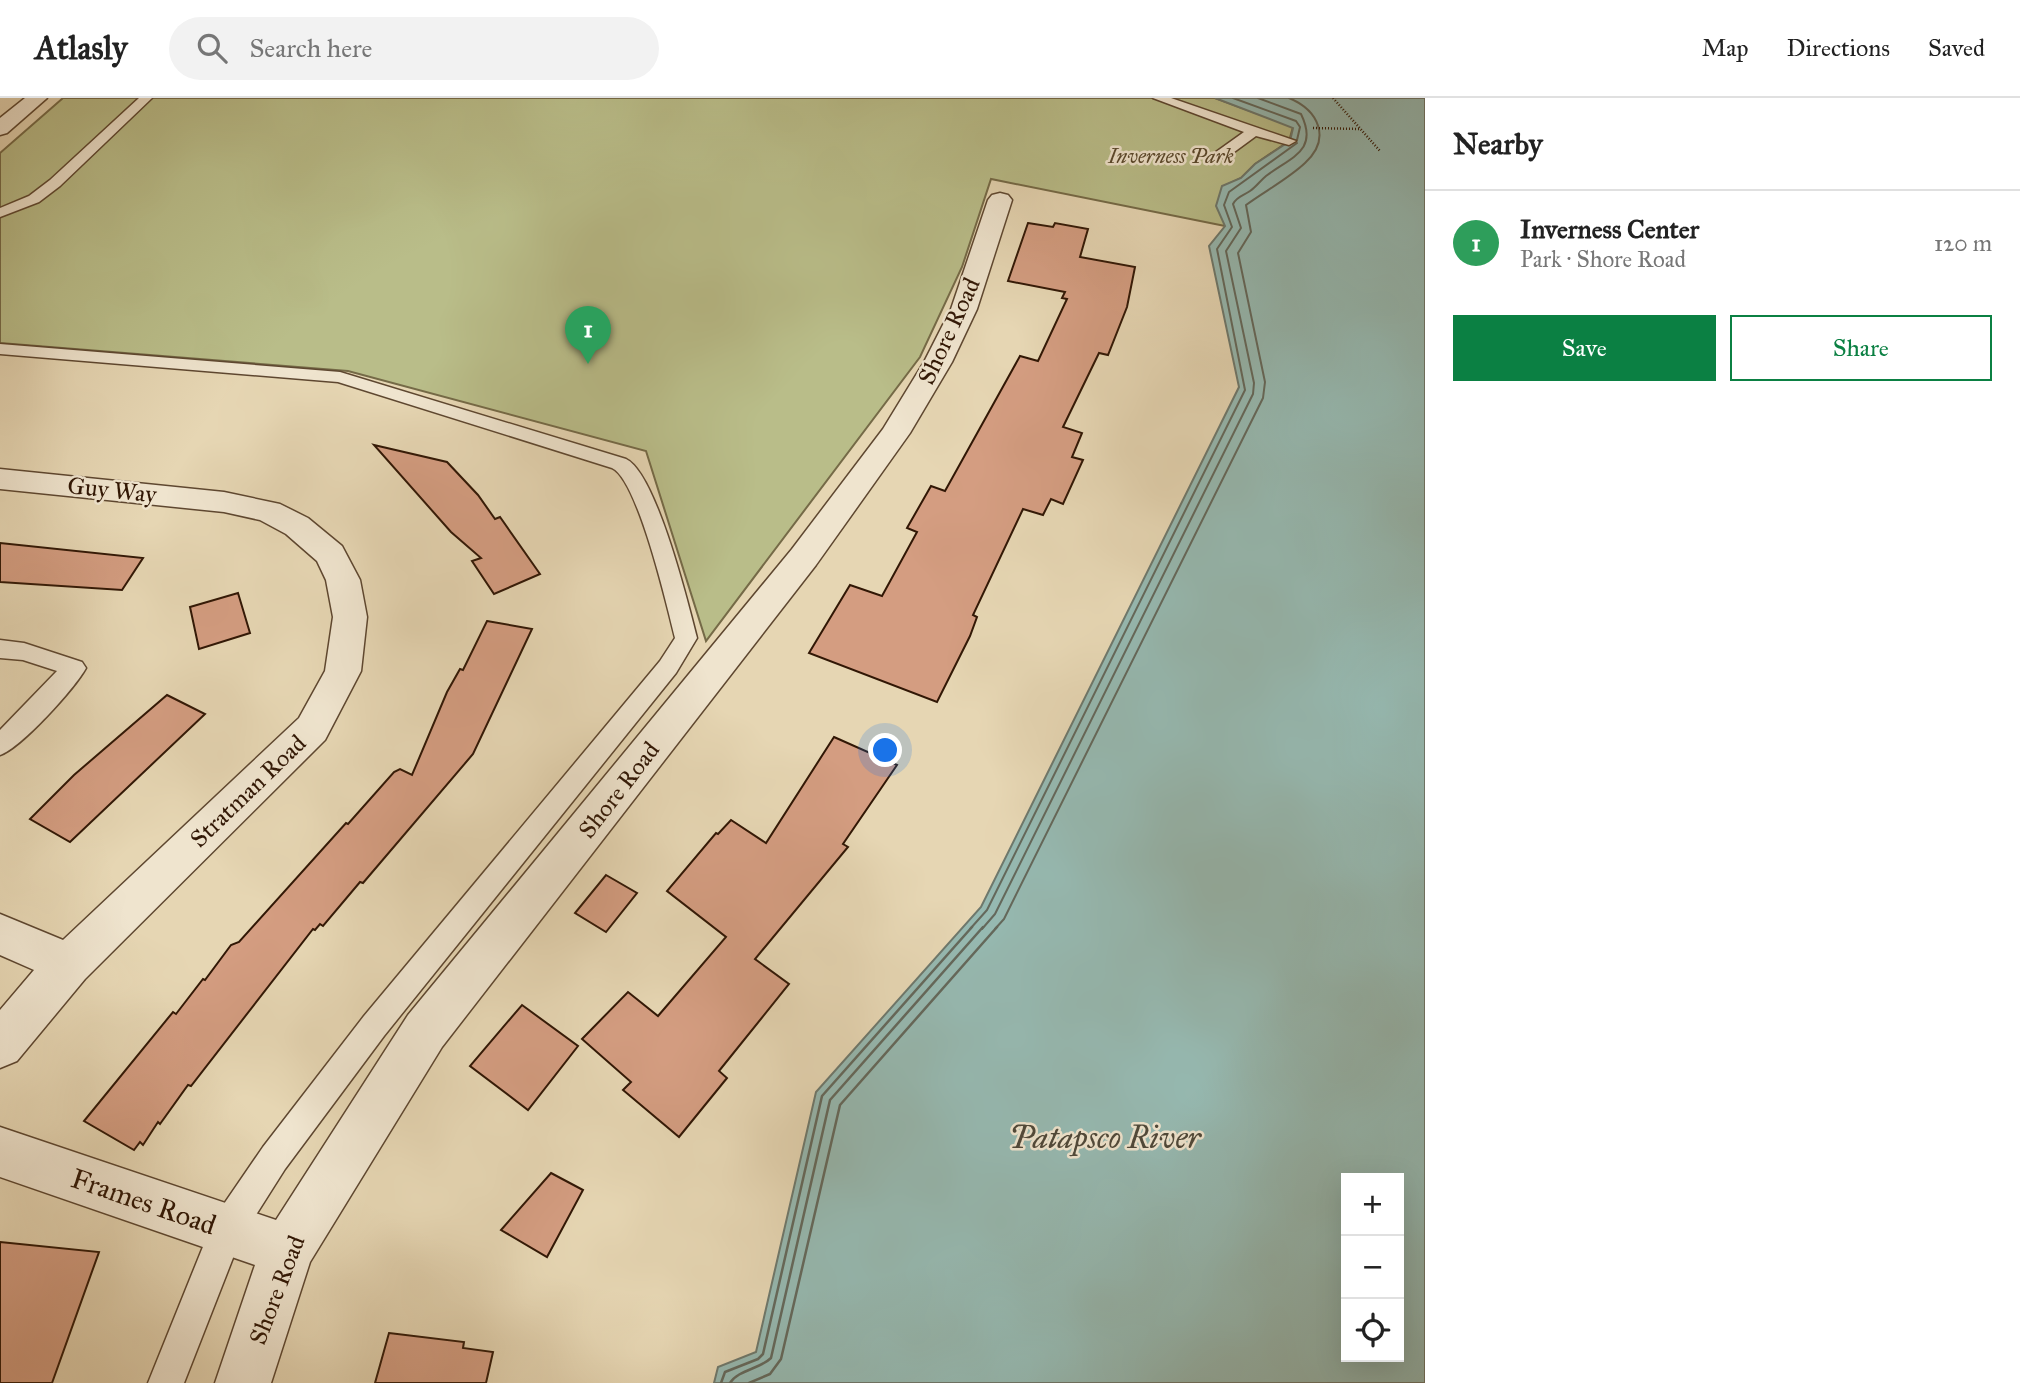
<!DOCTYPE html>
<meta charset="utf-8">
<style>
:root{--surface:#fff;--page:#f2f2f2;--text:#222;--muted:#767676;--line:#e0e0e0;--accent:#0b8043}
body{margin:0;font-family:"IM FELL Great Primer",serif;background:var(--page);color:var(--text)}
.controls{position:absolute;right:21px;bottom:21px;display:grid;overflow:hidden;border-radius:0px;box-shadow:0 7px 28px #0002}
.controls button{width:63px;height:63px;display:grid;place-items:center;padding:0;border:0;border-bottom:2px solid var(--line);background:var(--surface);color:var(--text);font:35px sans-serif}
.you{position:absolute;left:886px;top:653px;width:24px;height:24px;margin:-18px;border:5px solid #fff;border-radius:50%;background:#1a73e8;box-shadow:0 0 0 10px #1a73e833}
.badge{display:grid;place-items:center;width:46px;height:46px;border-radius:50%;background:var(--accent);color:#fff;font-size:23px;font-weight:700}
.pin{position:absolute;translate:-50% -58px;filter:drop-shadow(0 2px 4px #0008)}
.pin::after{content:'';position:absolute;top:37px;width:24px;height:21px;background:inherit;clip-path:polygon(0 0,100% 0,50% 100%)}
.list{margin:0;padding:0;list-style:none}
h2{display:flex;justify-content:space-between;align-items:center;height:91px;margin:0;padding:0 28px;font-size:30px}
h2 small{font-size:23px;font-weight:400;color:var(--muted)}
.list li{display:grid;grid-template-columns:46px 1fr auto;gap:21px;align-items:center;box-sizing:border-box;height:105px;padding:0 28px;border-top:2px solid var(--line)}
.list b{display:block;font-size:26px;white-space:nowrap}
.list p{margin:0;font-size:23px;white-space:nowrap;color:var(--muted)}
.list em{font-size:23px;font-style:normal;color:var(--muted)}
.actions{display:flex;gap:14px;padding:21px 28px}
.actions a{flex:1;padding:16px 0;border:2px solid var(--accent);border-radius:0px;text-align:center;font-size:24px;color:var(--accent)}
.actions .main{background:var(--accent);color:#fff}
.icon{flex:none;width:38px;height:38px;fill:none;stroke:currentColor;stroke-width:2;stroke-linecap:round;stroke-linejoin:round}
.map{position:relative;flex:none;width:1425px;height:1285px;overflow:hidden}
header{display:flex;align-items:center;gap:42px;box-sizing:border-box;height:98px;padding:0 35px;background:var(--surface);border-bottom:2px solid var(--line)}
header strong{font-size:33px}
nav{display:flex;gap:38px;margin-inline-start:auto;font-size:24px}
.search{width:490px;height:63px;background:var(--page);display:flex;align-items:center;gap:18px;box-sizing:border-box;padding:0 24px;border-radius:38px;color:var(--muted);font-size:26px}
main{display:flex}
aside{flex:1;background:var(--surface)}
.map>svg:first-child{display:block}
.green{fill:#b9bd89;stroke:#756a47;stroke-width:2}
.water{fill:#96b9b1;stroke:#6e786c;stroke-width:2;fill-rule:evenodd}
.lines{fill:none;stroke-linecap:round;stroke-linejoin:round}
.shore-far1{stroke:#64685b;stroke-width:2}
.shore{stroke:#64685b;stroke-width:2.5}
.building{fill:#d49d81;stroke:#311705;stroke-width:2}
.lane-casing{stroke:#5e4730;stroke-width:3}
.street-casing{stroke:#5e4730;stroke-width:3}
.path{stroke:#311705;stroke-width:2.5;stroke-dasharray:1 2;stroke-linecap:butt}
.lane{fill:#efe4ce;fill-rule:evenodd}
.street{fill:#efe4ce;fill-rule:evenodd}
.labels{text-anchor:middle;stroke-width:5;stroke-linejoin:round;paint-order:stroke}
.far-park-label{font-size:21px;font-style:italic;fill:#5a492d;stroke:#efe4ce}
.street-label{font-size:24px;fill:#311705;stroke:#efe4ce}
.near-street-label{font-size:28px;fill:#311705;stroke:#efe4ce}
.near-water-label{font-size:32px;font-style:italic;fill:#4f4839;stroke:#efe4ce}
</style>
<header>
<strong>Atlasly</strong>
<div class="search"><svg class="icon" aria-label="search" viewBox="0 0 24 24"><circle cx="10" cy="10" r="6"/><path d="M15 15l6 6"/></svg>Search here</div>
<nav><a>Map</a><a>Directions</a><a>Saved</a></nav>
</header>
<main>
<div class="map">
<svg width="1425" height="1285" viewBox="0 0 1425 1285">
<rect width="100%" height="100%" fill="#e6d6b3"/>
<filter id="stains"><feTurbulence type="fractalNoise" baseFrequency=".00286" numOctaves="4"/><feColorMatrix values="0 0 0 0 .2 0 0 0 0 .09 0 0 0 0 .02 0 0 0 .5 -.17"/></filter>
<radialGradient id="worn" r=".72"><stop offset=".6" stop-color="#630" stop-opacity="0"/><stop offset="1" stop-color="#630" stop-opacity=".3"/></radialGradient>
<path class="green" d="M63,0H1215L1293,29L1289,43L1255,66L1241,80L1222,89L1225,128L991,81L962,169L920,259L706,543L646,353L348,273L0,245V55Z"/>
<path class="water" d="M1215,0H1425V1285H714L718,1269L756,1254L816,994L981,809L1239,289L1209,148L1225,128L1216,108L1222,88L1241,80L1255,66L1290,43L1293,30ZM1346,1080H1399V1259H1346Z"/>
<g class="lines">
<g class="shore-far1">
<path d="M1233,0L1296,23L1300,29L1297,42"/>
<path d="M970,831L987,812L1245,292L1217,151L1232,129L1224,107L1229,94L1297,45"/>
<path d="M982,831L995,816L1253,296L1254,285L1226,153L1241,130L1233,106C1237,98 1243,98 1250,93C1256,89 1260,83 1266,78C1291,59 1319,53 1301,16L1258,0"/>
<path d="M995,831L1004,821L1263,300L1265,284L1238,155L1251,134L1246,107C1265,93 1288,81 1305,65C1332,40 1318,12 1289,0"/>
</g>
<g class="shore">
<path d="M721,1285L725,1274L758,1261L763,1256L822,998L972,829"/>
<path d="M730,1285C738,1272 760,1271 771,1260L830,1002L983,829"/>
<path d="M749,1285L770,1276L781,1261L840,1007L997,829"/>
</g>
</g>
<g class="building">
<path d="M1028,125L1053,129L1055,125L1088,131L1080,159L1135,169L1127,209L1108,257L1099,255L1063,329L1082,335L1072,359L1083,362L1063,406L1051,401L1043,417L1023,411L973,517L977,519L970,538L937,604L809,555L850,487L882,498L917,434L907,430L931,388L945,393L1020,258L1038,263L1067,201L1062,200L1065,194L1008,183Z"/>
<path d="M374,347L447,364L478,397L495,421L500,419L540,476L494,496L472,463L481,460L451,434Z"/>
<path d="M0,445L143,460L122,492L0,484Z"/>
<path d="M238,495L250,535L199,551L190,509Z"/>
<path d="M487,523L532,531L473,656L363,785L360,784L323,828L320,826L315,832L313,831L191,988L188,987L160,1026L158,1024L143,1047L140,1044L134,1052L84,1023L173,914L176,916L203,881L205,882L231,847L239,844L346,725L348,726L394,674L400,671L412,677L447,594L460,571L463,572Z"/>
<path d="M167,597L205,616L70,744L30,721L74,677Z"/>
<path d="M834,639L897,667L843,746L848,749L755,861L789,886L719,973L727,980L679,1039L623,992L631,984L582,941L628,894L658,918L726,839L667,793L716,735L718,736L731,722L766,745Z"/>
<path d="M606,777L637,795L606,834L575,815Z"/>
<path d="M522,907L578,948L528,1012L470,968Z"/>
<path d="M551,1075L583,1092L547,1159L501,1132Z"/>
<path d="M0,1144L99,1154L52,1285H0Z"/>
<path d="M389,1235L464,1244L463,1250L493,1254L486,1285H375Z"/>
</g>
<g class="lines">
<defs>
<g id="lane">
<path d="M139,0H152L60,88L39,104L0,119V110L29,98L50,82Z"/>
<path d="M1153,0H1171L1296,43L1289,47L1256,38L1226,60H1216V54L1244,34Z"/>
<path d="M0,246L340,274L626,361C656,375 688,505 697,540L676,575L384,938L285,1071L240,1142L184,1285H148L215,1119L263,1049L364,918L610,623L660,563L675,540C667,508 638,382 612,370L338,284L0,256Z"/>
<path d="M0,542L24,545L82,564L86,570C75,590 21,650 0,657V632L57,573L23,562L0,560Z"/>
</g>
<g id="street">
<path d="M25,0H47L7,35L0,37V20Z"/>
<path d="M1000,95L1008,97L1012,102L977,211L952,264L910,335L816,467L442,949L310,1164L271,1285H215L255,1167L0,1079V1029L276,1122L408,917L792,451L883,331L924,264L951,211L988,102L992,97Z"/>
<path d="M0,371L224,394L280,406L308,420L342,448L360,482L367,519L361,573L325,642L85,881L17,963L0,970V912L34,872L0,857V816L63,842L299,620L325,573L333,519L326,482L317,463L286,436L260,422L224,414L0,391Z"/>
</g>
</defs>
<use href="#lane" class="lane-casing"/>
<use href="#street" class="street-casing"/>
<g class="path">
<path d="M1333,0L1380,53"/>
<path d="M1313,30L1360,31"/>
</g>
<use href="#lane" class="lane"/>
<use href="#street" class="street"/>
</g>
<g class="labels">
<g class="far-park-label">
<text x="1171" y="65">Inverness Park</text>
</g>
<g class="street-label">
<text transform="translate(949 233) rotate(-65)" y="8">Shore Road</text>
<text transform="translate(112 392) rotate(6)" y="8">Guy Way</text>
<text transform="translate(619 692) rotate(-52)" y="8">Shore Road</text>
<text transform="translate(248 693) rotate(-44)" y="8">Stratman Road</text>
<text transform="translate(277 1192) rotate(-69)" y="8">Shore Road</text>
</g>
<g class="near-street-label">
<text transform="translate(144 1103) rotate(19)" y="10">Frames Road</text>
</g>
<g class="near-water-label">
<text x="1105" y="1050">Patapsco River</text>
</g>
</g>
<rect width="100%" height="100%" filter="url(#stains)"/>
<rect width="100%" height="100%" fill="url(#worn)"/>
</svg>
<div class="controls">
<button>+</button>
<button>−</button>
<button><svg class="icon" aria-label="locate" viewBox="0 0 24 24"><circle cx="12" cy="12" r="6"/><path d="M12 2v4M12 18v4M2 12h4M18 12h4"/></svg></button>
</div>
<div class="you"></div>
<div class="pin badge" style="left:588px;top:266px;background:#2e9e5b">1</div>
</div>
<aside>
<h2>Nearby<small></small></h2>
<ul class="list">
<li><span class="badge" style="background:#2e9e5b">1</span><div><b>Inverness Center</b><p>Park · Shore Road</p></div><em>120 m</em></li>
</ul>
<div class="actions"><a class="main">Save</a><a>Share</a></div>
</aside>
</main>
